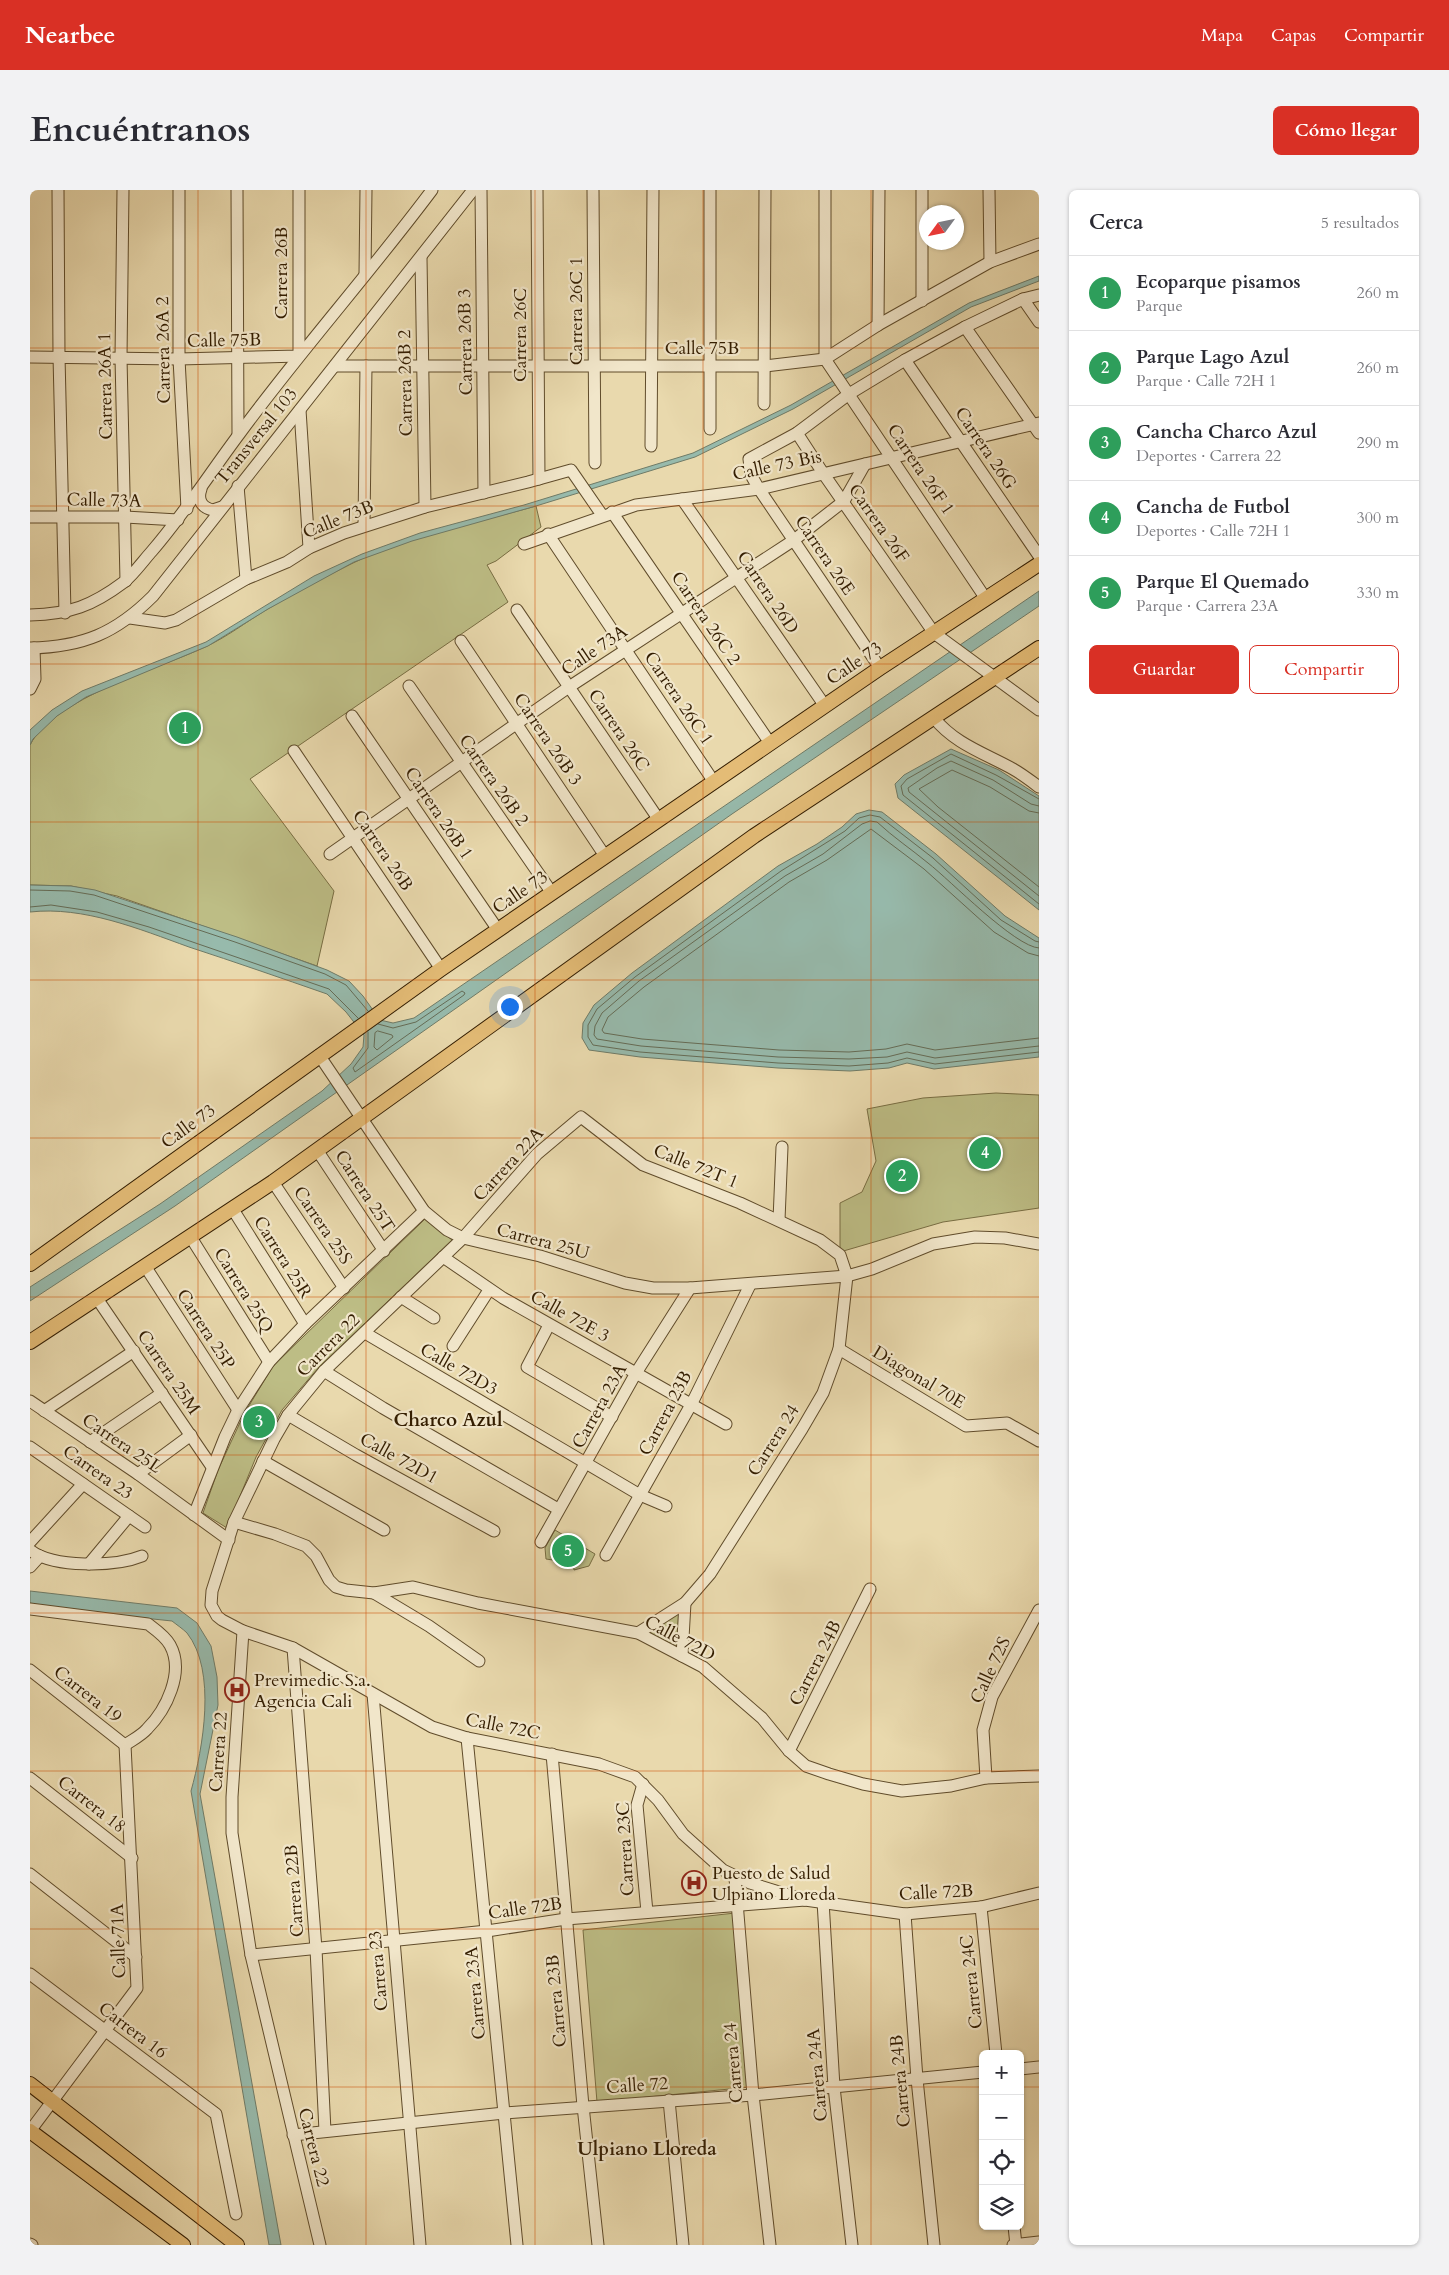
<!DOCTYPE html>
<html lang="es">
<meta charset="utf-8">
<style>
:root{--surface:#fff;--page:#f2f2f3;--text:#2b2b33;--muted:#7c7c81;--line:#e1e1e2;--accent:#d93025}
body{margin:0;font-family:Cardo,serif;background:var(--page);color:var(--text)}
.controls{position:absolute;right:15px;bottom:15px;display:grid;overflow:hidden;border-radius:8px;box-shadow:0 1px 4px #0004}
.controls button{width:45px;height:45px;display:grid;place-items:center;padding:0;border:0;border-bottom:1px solid var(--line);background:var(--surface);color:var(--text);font:25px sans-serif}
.compass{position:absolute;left:889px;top:15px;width:45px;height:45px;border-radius:50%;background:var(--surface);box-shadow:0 1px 4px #0004;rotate:237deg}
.you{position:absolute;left:479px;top:816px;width:18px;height:18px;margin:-12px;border:4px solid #fff;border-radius:50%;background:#1a73e8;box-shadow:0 0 0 8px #1a73e833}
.badge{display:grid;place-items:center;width:32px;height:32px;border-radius:50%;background:var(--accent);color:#fff;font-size:16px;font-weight:700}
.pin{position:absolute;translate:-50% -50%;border:2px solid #fff;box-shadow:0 1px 5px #0006}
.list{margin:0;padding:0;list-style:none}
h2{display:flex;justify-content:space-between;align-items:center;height:65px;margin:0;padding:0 20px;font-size:21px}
h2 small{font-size:16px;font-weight:400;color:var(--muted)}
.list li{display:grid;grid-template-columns:32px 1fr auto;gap:15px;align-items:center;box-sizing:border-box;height:75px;padding:0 20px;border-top:1px solid var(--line)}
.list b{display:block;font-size:19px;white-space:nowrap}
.list p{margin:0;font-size:16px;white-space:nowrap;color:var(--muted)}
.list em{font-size:16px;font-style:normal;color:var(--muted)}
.actions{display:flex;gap:10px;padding:15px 20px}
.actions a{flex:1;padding:11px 0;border:1px solid var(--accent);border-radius:8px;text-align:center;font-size:18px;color:var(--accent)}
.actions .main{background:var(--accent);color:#fff}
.icon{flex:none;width:28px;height:28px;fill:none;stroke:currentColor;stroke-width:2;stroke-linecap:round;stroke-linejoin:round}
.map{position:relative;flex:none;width:1009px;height:2055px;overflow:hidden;border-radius:8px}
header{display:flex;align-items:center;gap:30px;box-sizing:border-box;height:70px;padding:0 25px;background:var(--accent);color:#fff}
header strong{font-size:24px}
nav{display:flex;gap:28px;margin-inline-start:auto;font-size:18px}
.intro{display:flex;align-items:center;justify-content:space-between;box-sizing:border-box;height:120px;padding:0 30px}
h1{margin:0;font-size:35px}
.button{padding:12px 22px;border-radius:8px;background:var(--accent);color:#fff;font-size:18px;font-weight:700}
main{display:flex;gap:30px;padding:0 30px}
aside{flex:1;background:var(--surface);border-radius:8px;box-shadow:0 1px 4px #0004}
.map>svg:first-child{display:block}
.green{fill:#bdbd85;stroke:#786d42}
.water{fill:#97baac;stroke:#6f7b67}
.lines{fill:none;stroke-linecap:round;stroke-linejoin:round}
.shore{stroke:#656c56;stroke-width:1}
.minor-casing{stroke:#604c2b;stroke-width:13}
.major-casing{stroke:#331d00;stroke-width:16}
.minor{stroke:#f1e6ca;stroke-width:11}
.major{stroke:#e4bc76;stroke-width:14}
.grid{fill:none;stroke:#cd500a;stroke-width:1;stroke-opacity:0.55}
.labels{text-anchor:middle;stroke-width:4.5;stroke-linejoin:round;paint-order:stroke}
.street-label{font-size:18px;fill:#331d00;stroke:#f1e6ca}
.poi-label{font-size:18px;fill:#331d00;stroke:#f1e6ca;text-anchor:start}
.neighbourhood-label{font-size:19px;font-weight:bold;fill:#331d00;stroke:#f1e6ca}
</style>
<header>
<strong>Nearbee</strong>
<nav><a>Mapa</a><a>Capas</a><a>Compartir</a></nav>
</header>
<div class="intro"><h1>Encuéntranos</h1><a class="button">Cómo llegar</a></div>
<main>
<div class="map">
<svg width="1009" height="2055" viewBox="0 0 1009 2055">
<rect width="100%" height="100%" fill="#e9d9ad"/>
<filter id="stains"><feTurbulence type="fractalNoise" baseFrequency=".004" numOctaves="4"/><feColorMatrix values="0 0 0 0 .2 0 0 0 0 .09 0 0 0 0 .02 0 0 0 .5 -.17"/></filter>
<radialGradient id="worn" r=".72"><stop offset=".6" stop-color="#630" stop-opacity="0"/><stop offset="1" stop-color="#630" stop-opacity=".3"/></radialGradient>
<g class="green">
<path d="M506,316L511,337L466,371L457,375L478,412L220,589L304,701L287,776L87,706L41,696L0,695V555C24,508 128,479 175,457C197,447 216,432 236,420C264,403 294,387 323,373C380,345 446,333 506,316Z"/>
<path d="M966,903L1009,905V1018L913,1032L810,1062V1013L832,1002L846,971L837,919L893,908Z"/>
<path d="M395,1029L422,1050L289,1177L252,1220L226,1267L197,1338L173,1323L188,1280L214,1224L243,1176Z"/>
<path d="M525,1340L565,1364L559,1376L544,1380L543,1373L516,1369L515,1358Z"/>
<path d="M649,1422L648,1457L620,1444L618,1441Z"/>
<path d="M705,1723L720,1897L567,1912L553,1740Z"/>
</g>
<g class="water">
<path d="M1009,86V91L941,117L763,219L665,267L506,316L382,351L324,372L238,419L178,456L56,507L27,526L3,549L0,555V540L22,520L52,501L176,452L284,386L332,364L390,343L494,315L663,263L761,215L939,113Z"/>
<path d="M1009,401V416L702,624L145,1016L0,1111V1097L130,1014L292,901L321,874L333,857L334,845L316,822L297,804C251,788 205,772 159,757C109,739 54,716 0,722V695L41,696L65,700L207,747L297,780L319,791L333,806L350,830L363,833L384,828Z"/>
<path d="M921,559L969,580L1009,606V720L868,608L865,594L874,585Z"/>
<path d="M839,620L852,622L906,664L975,726L1009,748V867L904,879L877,873L859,878L820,881L748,878L610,867L559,860L552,848L553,833L564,815L602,783L748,676L787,654L812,637L826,624Z"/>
<path d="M0,1401L147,1418L167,1433L181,1456L187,1487L188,1515L170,1604L251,2055H239L161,1601C173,1558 187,1481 157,1443C153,1439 147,1435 142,1431L0,1416Z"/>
</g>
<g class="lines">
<g class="shore">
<path d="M1009,609L966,585L921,564L877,589L871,596L873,605L1009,714"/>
<path d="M1009,616L1001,614L963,590L921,571L907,578L878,598L879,602L1009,706"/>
<path d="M1009,623L999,621L960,597L922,580L889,599L908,617L1009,697"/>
<path d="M0,700L40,701L64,705L205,752L295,784L316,795L338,821"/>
<path d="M0,717L21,715L67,722L119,737L299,799L328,828"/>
<path d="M1009,752L1005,751L971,730L903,668L850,627L840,625L829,628L815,641L751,681L605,787L567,819L558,835V847L563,855L610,862L748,873L819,876L858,873L877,868L905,874L1009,862"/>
<path d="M1009,758C985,757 920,690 898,673C881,659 863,647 847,632L840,631L832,634L793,664L755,686L609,791L572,823L565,836L564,845L567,849L611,856L748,867L819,869L857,867L877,862L905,868L1009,856"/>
<path d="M1009,766L998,763L964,742L894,679L841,639L797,670L759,692L614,797L578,827L572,840L574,843L612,849L749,860L819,862L856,859L877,854L905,860L1009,848"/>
<path d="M348,841L362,845L363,847L347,860L344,857L345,843Z"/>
<path d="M338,842V858L323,878L325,882L434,805L435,803L432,801L386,832L363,838L348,834"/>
</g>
<defs>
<g id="minor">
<path d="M28,0L29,166L35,423"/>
<path d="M93,0L91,168L96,391"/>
<path d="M149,0V169L157,319"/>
<path d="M207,0L208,244"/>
<path d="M451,0L454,303"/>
<path d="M507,0L509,289"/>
<path d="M563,0L565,273"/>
<path d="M680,0V239"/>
<path d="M795,0V169L956,409"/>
<path d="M959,0L960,72"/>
<path d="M391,68L395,317"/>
<path d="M335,84L336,0"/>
<path d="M993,109L1009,132"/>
<path d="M892,111V0"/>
<path d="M848,135L849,0"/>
<path d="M935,137L1009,243"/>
<path d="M0,167L149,169L269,166V0"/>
<path d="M875,170L1009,366"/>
<path d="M305,176H735L795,169L848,135L960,72L1009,54"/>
<path d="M734,214L735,0"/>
<path d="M270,220L279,358"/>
<path d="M767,243L793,283L904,443L1009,520"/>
<path d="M621,256L623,0"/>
<path d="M208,296L216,389"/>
<path d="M171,299C167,310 172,318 183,320L192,317"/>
<path d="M652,309L795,516"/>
<path d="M582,322L740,553"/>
<path d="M0,327H95L148,330"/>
<path d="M334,335L336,176"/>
<path d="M518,344L684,592"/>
<path d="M494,354L606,315L729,299L1009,233"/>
<path d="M487,420L629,630"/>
<path d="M0,425C40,424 62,416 94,392C104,384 113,371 122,361C154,324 180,283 210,243C271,160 340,83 402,0"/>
<path d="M100,428L135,433L146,430L216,389L257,372L279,358L314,343L395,317L498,292L541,280L572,325"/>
<path d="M431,451L575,666"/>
<path d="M0,458C53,457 86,443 123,406L443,0"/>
<path d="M850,478L729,299L721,285L719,269L767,243L819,204L875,170L935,137L993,109L1009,105"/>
<path d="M379,496L522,703"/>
<path d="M0,499L5,489L4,458"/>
<path d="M322,526L468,740"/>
<path d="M904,528C925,554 954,563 983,579C992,584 1001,591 1009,597"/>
<path d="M264,561L411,779"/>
<path d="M300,664L539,497L764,350L814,311L835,274"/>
<path d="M289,865L394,1021L417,1040L433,1048L510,1066L595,1093L623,1098H660L817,1086L842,1079L903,1054L945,1047L975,1048L1009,1054"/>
<path d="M287,960L354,1061"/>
<path d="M243,992L314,1098"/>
<path d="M202,1018L275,1134"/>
<path d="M749,1030L752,957"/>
<path d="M160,1046L239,1172"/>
<path d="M413,1067L473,1108L696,1234"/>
<path d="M115,1076L208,1220"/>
<path d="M66,1107L182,1277"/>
<path d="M371,1107L404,1128"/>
<path d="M519,1135L497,1177L582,1227"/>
<path d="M335,1143L610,1305L636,1316"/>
<path d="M423,1156L459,1100"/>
<path d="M809,1159L936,1236L977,1233L1009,1251"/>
<path d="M294,1181L353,1218L528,1319"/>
<path d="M0,1211L108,1284L199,1350"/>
<path d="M14,1221L104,1161"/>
<path d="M258,1225L326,1265L464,1341"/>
<path d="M60,1252L132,1203"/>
<path d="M0,1257L115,1337"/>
<path d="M233,1271L354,1340"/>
<path d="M108,1284L161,1245"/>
<path d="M164,1325L195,1247L208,1220L239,1172L275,1134L394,1021"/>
<path d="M204,1332L245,1344L276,1356L286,1366L299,1390L306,1397L316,1400L344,1403L383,1397L448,1413L608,1443L673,1477L732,1528L759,1561L776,1576L799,1584L833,1594L872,1601L921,1596L956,1588L1009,1586"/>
<path d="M0,1352L53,1294"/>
<path d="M511,1352L606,1183L660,1098"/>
<path d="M0,1360C23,1378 85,1377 112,1366"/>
<path d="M576,1365L662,1213L720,1095"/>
<path d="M59,1374L99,1326"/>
<path d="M0,1377L10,1366"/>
<path d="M344,1403L399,1436L449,1471"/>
<path d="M0,1419L118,1434C126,1440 135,1446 140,1455C155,1482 136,1520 117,1539C111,1546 102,1550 95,1555"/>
<path d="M213,1441L202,1607V1643L221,1765L290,2055"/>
<path d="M608,1443L655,1413L680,1384L772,1239L793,1203L809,1159L817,1086L810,1065L790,1050L710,1013L613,975L551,927L507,964L433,1048L294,1181L258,1225L244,1249L204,1332L182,1401L181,1415L187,1426L192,1430L213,1441L263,1458L402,1537L437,1548L569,1574L605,1587L628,1610L653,1644L693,1680L720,1693L775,1710"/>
<path d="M263,1458L286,1759L295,1941"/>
<path d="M652,1466L655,1413"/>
<path d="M0,1480L95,1555"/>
<path d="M343,1504L390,2055"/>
<path d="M437,1548L487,2055"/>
<path d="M759,1561L840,1399"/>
<path d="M522,1564L553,1916L568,2055"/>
<path d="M0,1588L102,1668"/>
<path d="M956,1588L953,1540L962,1507L1009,1420"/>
<path d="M613,1594L607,1615L617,1722"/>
<path d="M0,1684L106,1767"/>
<path d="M705,1688L723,1905L740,2055"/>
<path d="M793,1711L804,1897L822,2055"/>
<path d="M951,1717L966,1864"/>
<path d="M875,1724L887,1889L904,2055"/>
<path d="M221,1765L457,1741L536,1729L775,1710L875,1724L951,1717L1009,1703"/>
<path d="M0,1784L186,1924L206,2024"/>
<path d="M990,1879L1009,1877"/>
<path d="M639,1910L653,2055"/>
<path d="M0,1941L107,1798L95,1555"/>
<path d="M263,1945L474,1923L723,1905L953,1882"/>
<path d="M984,2036L986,2055"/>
<path d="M0,2054L2,2055"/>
<path d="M983,2055L1009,2052"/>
</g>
<g id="major">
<path d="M0,1074L411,779L850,478L1009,374"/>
<path d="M0,1152L243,992L724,646L1009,458"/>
<path d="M0,1894L207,2055"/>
<path d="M0,1941L153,2055"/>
</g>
</defs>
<use href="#minor" class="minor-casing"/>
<use href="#major" class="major-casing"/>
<use href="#minor" class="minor"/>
<use href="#major" class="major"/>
</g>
<path class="grid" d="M168,0V2055M336,0V2055M505,0V2055M673,0V2055M841,0V2055M0,158H1009M0,316H1009M0,474H1009M0,632H1009M0,790H1009M0,948H1009M0,1107H1009M0,1265H1009M0,1423H1009M0,1581H1009M0,1739H1009M0,1897H953M990,1897H1009"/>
<defs>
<symbol id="hospital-ring" viewBox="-11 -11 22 22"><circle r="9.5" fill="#f1e6ca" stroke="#8f2418" stroke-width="1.5"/><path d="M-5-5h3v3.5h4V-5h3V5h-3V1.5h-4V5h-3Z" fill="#8f2418"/></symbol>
</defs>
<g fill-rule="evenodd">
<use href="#hospital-ring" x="193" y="1486" width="28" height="28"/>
<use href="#hospital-ring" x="650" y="1679" width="28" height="28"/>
</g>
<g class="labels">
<g class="street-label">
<text transform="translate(251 83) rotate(-90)" y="6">Carrera 26B</text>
<text transform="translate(546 121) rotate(-90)" y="6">Carrera 26C 1</text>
<text transform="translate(490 145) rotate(-90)" y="6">Carrera 26C</text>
<text transform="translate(194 150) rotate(-1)" y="6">Calle 75B</text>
<text transform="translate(435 152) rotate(-91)" y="6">Carrera 26B 3</text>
<text x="672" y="164">Calle 75B</text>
<text transform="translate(133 160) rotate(-91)" y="6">Carrera 26A 2</text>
<text transform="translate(375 193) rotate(-91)" y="6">Carrera 26B 2</text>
<text transform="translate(75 196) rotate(-91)" y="6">Carrera 26A 1</text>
<text transform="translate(226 246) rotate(-51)" y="6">Transversal 103</text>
<text transform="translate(956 258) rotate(56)" y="6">Carrera 26G</text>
<text transform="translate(747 275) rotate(-12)" y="6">Calle 73 Bis</text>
<text transform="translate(891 279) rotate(56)" y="6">Carrera 26F 1</text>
<text transform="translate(74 310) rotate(1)" y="6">Calle 73A</text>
<text transform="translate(308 329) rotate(-22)" y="6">Calle 73B</text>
<text transform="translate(849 333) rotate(55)" y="6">Carrera 26F</text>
<text transform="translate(795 365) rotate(56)" y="6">Carrera 26E</text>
<text transform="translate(738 402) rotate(56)" y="6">Carrera 26D</text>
<text transform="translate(676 428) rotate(56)" y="6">Carrera 26C 2</text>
<text transform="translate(564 460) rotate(-34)" y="6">Calle 73A</text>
<text transform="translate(824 473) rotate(-34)" y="6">Calle 73</text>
<text transform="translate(649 508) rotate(56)" y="6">Carrera 26C 1</text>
<text transform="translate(589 540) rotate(56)" y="6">Carrera 26C</text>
<text transform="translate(518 549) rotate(56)" y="6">Carrera 26B 3</text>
<text transform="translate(464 590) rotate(55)" y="6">Carrera 26B 2</text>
<text transform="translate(409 623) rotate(56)" y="6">Carrera 26B 1</text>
<text transform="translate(353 660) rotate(56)" y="6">Carrera 26B</text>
<text transform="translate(490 702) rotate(-34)" y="6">Calle 73</text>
<text transform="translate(158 936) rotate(-36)" y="6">Calle 73</text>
<text transform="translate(478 974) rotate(-47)" y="6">Carrera 22A</text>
<text transform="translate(666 976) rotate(22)" y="6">Calle 72T 1</text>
<text transform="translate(335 1001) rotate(57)" y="6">Carrera 25T</text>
<text transform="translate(293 1035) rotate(56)" y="6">Carrera 25S</text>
<text transform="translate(513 1051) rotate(15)" y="6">Carrera 25U</text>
<text transform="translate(253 1067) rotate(58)" y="6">Carrera 25R</text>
<text transform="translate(214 1100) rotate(58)" y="6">Carrera 25Q</text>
<text transform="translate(540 1126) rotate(29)" y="6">Calle 72E 3</text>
<text transform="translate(176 1139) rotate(57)" y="6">Carrera 25P</text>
<text transform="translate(298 1155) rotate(-45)" y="6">Carrera 22</text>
<text transform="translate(429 1179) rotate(30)" y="6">Calle 72D3</text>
<text transform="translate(139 1182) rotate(56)" y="6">Carrera 25M</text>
<text transform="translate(889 1187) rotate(31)" y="6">Diagonal 70E</text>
<text transform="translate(569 1216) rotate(-61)" y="6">Carrera 23A</text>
<text transform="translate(635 1223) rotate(-62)" y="6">Carrera 23B</text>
<text transform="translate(743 1250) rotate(-58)" y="6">Carrera 24</text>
<text transform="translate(92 1253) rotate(34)" y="6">Carrera 25L</text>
<text transform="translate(369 1268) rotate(29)" y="6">Calle 72D1</text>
<text transform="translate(68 1282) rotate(35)" y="6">Carrera 23</text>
<text transform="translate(650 1448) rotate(28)" y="6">Calle 72D</text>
<text transform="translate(785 1473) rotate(-63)" y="6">Carrera 24B</text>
<text transform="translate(960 1480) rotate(-65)" y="6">Calle 72S</text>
<text transform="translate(58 1504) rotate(38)" y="6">Carrera 19</text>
<text transform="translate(473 1536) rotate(11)" y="6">Calle 72C</text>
<text transform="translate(188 1562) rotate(-86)" y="6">Carrera 22</text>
<text transform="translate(62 1614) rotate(38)" y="6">Carrera 18</text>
<text transform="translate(595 1659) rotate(-93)" y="6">Carrera 23C</text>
<text transform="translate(264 1701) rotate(-94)" y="6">Carrera 22B</text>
<text transform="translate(906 1702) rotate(-3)" y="6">Calle 72B</text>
<text transform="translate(495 1718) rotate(-8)" y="6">Calle 72B</text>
<text transform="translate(88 1751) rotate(-92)" y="6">Calle 71A</text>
<text transform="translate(348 1781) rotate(-95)" y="6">Carrera 23</text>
<text transform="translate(941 1792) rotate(-96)" y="6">Carrera 24C</text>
<text transform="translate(445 1803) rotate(-95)" y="6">Carrera 23A</text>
<text transform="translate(526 1811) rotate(-95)" y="6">Carrera 23B</text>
<text transform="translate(103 1840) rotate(37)" y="6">Carrera 16</text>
<text transform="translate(703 1873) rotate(-95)" y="6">Carrera 24</text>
<text transform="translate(787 1885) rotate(-95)" y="6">Carrera 24A</text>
<text transform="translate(870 1891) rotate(-95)" y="6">Carrera 24B</text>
<text transform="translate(607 1895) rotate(-4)" y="6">Calle 72</text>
<text transform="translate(284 1957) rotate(76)" y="6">Carrera 22</text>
</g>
<g class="poi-label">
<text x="224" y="1496">Previmedic S.a.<tspan x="224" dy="21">Agencia Cali</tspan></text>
<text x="682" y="1689">Puesto de Salud<tspan x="682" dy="21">Ulpiano Lloreda</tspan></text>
</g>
<g class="neighbourhood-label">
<text x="418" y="1236">Charco Azul</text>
<text x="617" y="1965">Ulpiano Lloreda</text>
</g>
</g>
<rect width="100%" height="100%" filter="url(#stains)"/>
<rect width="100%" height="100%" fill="url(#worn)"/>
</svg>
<div class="controls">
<button>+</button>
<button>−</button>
<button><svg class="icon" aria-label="locate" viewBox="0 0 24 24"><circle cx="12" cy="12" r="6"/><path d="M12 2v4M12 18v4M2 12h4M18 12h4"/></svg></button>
<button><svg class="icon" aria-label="layers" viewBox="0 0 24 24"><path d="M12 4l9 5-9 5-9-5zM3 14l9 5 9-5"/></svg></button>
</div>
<svg class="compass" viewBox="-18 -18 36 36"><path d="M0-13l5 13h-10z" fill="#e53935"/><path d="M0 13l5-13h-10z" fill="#7c7c81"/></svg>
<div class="you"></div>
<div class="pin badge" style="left:155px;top:538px;background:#2e9e5b">1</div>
<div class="pin badge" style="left:872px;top:986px;background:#2e9e5b">2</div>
<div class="pin badge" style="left:229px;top:1232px;background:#2e9e5b">3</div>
<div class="pin badge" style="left:955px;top:963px;background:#2e9e5b">4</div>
<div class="pin badge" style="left:538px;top:1361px;background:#2e9e5b">5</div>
</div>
<aside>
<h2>Cerca<small>5 resultados</small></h2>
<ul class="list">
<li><span class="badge" style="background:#2e9e5b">1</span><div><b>Ecoparque pisamos</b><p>Parque</p></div><em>260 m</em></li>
<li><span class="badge" style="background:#2e9e5b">2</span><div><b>Parque Lago Azul</b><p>Parque · Calle 72H 1</p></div><em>260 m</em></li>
<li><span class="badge" style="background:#2e9e5b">3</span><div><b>Cancha Charco Azul</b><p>Deportes · Carrera 22</p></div><em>290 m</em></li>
<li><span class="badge" style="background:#2e9e5b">4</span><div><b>Cancha de Futbol</b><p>Deportes · Calle 72H 1</p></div><em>300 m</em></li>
<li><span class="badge" style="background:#2e9e5b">5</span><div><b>Parque El Quemado</b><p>Parque · Carrera 23A</p></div><em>330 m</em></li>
</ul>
<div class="actions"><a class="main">Guardar</a><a>Compartir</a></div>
</aside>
</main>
